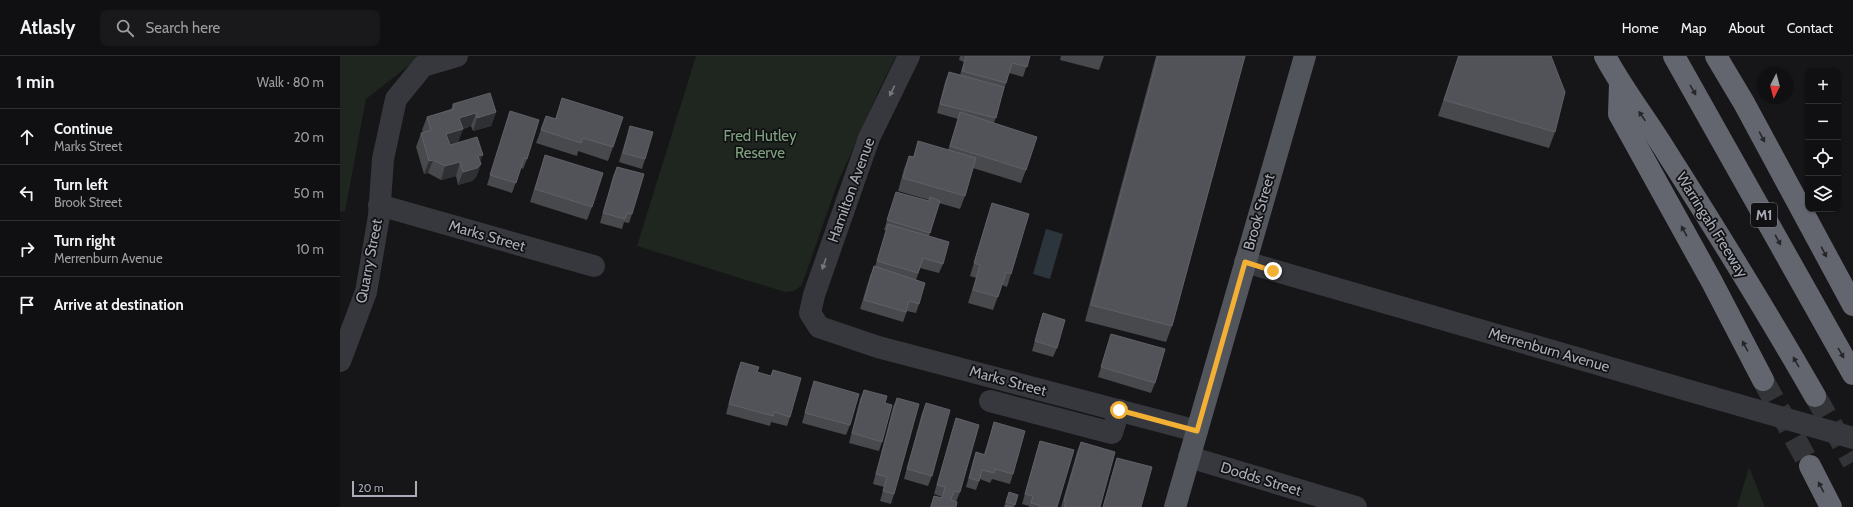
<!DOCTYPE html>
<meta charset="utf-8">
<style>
:root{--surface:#101012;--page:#19191b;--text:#f1f3f6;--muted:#9c9d9f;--line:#303032}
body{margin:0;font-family:Cabin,sans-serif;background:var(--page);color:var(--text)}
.controls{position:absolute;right:12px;top:12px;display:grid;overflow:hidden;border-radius:8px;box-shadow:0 1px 3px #0004}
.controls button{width:36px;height:36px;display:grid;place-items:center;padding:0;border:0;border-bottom:1px solid var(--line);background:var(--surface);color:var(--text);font:20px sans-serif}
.compass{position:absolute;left:1417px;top:12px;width:36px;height:36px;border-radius:50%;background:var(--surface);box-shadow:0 1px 3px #0004;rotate:186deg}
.scale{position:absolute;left:12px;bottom:10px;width:65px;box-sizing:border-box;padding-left:4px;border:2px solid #a8adb8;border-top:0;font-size:11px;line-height:14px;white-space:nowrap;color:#a8adb8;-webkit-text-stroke:3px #111113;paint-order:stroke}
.stop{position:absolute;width:12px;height:12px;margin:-9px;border:3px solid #f2b134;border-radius:50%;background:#fff}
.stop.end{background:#f2b134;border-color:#fff;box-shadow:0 1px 4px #0008}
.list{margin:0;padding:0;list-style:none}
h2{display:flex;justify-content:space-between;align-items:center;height:52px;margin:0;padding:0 16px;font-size:17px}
h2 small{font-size:13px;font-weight:400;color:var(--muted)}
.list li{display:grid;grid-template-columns:26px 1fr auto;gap:12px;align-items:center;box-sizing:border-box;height:56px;padding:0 16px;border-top:1px solid var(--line)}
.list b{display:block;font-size:15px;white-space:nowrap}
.list p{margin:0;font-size:13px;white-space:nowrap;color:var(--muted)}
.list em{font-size:13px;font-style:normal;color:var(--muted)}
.icon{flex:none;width:22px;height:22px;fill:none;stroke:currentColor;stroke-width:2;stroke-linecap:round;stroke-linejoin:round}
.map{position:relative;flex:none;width:1513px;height:451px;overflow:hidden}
header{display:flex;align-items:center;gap:24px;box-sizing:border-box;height:56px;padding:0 20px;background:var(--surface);border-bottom:1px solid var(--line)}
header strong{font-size:19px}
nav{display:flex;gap:22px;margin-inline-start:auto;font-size:14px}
.search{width:280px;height:36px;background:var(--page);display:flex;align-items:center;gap:10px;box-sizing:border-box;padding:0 14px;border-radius:8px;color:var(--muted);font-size:15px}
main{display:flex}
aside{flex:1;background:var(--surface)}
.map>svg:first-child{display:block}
.green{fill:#1e261f}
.water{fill:#2c353c}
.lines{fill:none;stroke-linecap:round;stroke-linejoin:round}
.highway-tunnel{stroke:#333438;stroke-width:22;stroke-dasharray:22 11;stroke-linecap:butt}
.minor{stroke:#37383d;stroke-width:22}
.major{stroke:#53555c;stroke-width:22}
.highway{stroke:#63666e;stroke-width:22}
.minor-bridge{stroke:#37383d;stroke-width:22}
.wall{fill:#47494d}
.shaded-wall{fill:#2f3033}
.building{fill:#525359;stroke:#5f6168}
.oneway{fill:#26262a}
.oneway2{fill:#757881}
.route{stroke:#f2b134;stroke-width:5}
.labels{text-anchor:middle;stroke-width:3.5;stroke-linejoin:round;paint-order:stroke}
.shield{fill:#111113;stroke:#7b7e86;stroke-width:1}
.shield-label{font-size:14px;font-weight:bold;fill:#a8adb8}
.park-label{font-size:15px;fill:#7fa381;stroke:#111113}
.street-label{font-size:15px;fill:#a8adb8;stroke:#111113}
</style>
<header>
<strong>Atlasly</strong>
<div class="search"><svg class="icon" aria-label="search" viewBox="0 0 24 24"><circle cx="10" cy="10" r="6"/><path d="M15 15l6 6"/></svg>Search here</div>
<nav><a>Home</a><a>Map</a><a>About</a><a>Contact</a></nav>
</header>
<main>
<aside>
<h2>1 min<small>Walk · 80 m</small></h2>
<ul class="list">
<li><svg class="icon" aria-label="ahead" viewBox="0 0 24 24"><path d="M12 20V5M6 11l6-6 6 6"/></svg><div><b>Continue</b><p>Marks Street</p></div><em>20 m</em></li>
<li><svg class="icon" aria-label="left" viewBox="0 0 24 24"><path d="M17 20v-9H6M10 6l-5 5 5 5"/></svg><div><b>Turn left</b><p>Brook Street</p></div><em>50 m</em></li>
<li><svg class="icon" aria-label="right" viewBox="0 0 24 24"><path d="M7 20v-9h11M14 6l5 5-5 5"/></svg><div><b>Turn right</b><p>Merrenburn Avenue</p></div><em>10 m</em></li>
<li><svg class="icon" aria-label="arrive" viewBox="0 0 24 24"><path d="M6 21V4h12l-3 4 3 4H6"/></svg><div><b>Arrive at destination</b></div></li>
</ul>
</aside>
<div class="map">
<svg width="1513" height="451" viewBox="0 0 1513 451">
<rect width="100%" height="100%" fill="#161618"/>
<g class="green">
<path d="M0,0H81L26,43L5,155L0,156Z"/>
<path d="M356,0H556L539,34L496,131L462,229L454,235L445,236L297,190Z"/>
<path d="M1409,411L1425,451H1397Z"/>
</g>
<path class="water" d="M706,173L723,178L710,223L693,218Z"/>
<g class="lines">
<g class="highway-tunnel">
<path d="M1423,324L1470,410"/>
<path d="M1475,340L1513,406"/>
</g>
<g class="minor">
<path d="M569,0L529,82L474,239L470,257L479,271L538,291L857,375"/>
<path d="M39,149L254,210"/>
<path d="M905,206L1371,341"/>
<path d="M0,305L26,236L39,160L43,103L56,43L83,10L117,0"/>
<path d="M650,345L772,377L779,354"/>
<path d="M849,401L1016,451"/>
</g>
<path class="major" d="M835,451L965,0"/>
<g class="highway">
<path d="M1265,0C1283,34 1307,64 1327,97C1378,177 1428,258 1475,340"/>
<path d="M1334,0L1513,318"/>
<path d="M1376,0L1404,47L1513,249"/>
<path d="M1280,28L1279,58L1372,226L1423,324"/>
<path d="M1470,410L1491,451"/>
</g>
<path class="minor-bridge" d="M1371,341L1513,382"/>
</g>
<g class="wall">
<path d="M620,0H690L683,21L669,17L654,67L686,114L681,127L633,112L625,140L620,153L599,147L589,180L603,208L599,217L580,212L576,224L579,248L576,257L567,255L563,266L520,253L530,220L534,210L535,211L546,174H544L556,136L588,145L589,144L558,135L564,113L569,100L573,101L578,85L608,94L618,63L597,57L605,26L609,16L620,19L624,6L619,4Z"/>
<path d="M721,0H764L759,14L720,4Z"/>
<path d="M816,0H905L832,270L826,286L745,265Z"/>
<path d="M1118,0H1211L1215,76L1209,92L1098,60Z"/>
<path d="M222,42L273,91L268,105L238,95L237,100L196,87L206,60L215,63Z"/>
<path d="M113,48L156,56L151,70L133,75L131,70L123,73L118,86L110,88V89L140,106L141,108L136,121L132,125L118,129L116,120L101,124L88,117L84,118L76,91L81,77H83L82,74L87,61L111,53Z"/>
<path d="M170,55L187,103L183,113L181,112L172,137L147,129Z"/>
<path d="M290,70L305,103L302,113L279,106L287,80Z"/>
<path d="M205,99L252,151L247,164L190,146Z"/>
<path d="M277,111L292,158L289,167L284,166L282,173L260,167L273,120Z"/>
<path d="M652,147L671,218L667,231L662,229L653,254L628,247L636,222L630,220L648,160Z"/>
<path d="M703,257L717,292L713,301L692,295L700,267Z"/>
<path d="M771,278L815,327L811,337L758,321Z"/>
<path d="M401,306L417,316L431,320L433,314L450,361L447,370L431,366L430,370L386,358L397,316Z"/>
<path d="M474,325L510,369L506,379L462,367L471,335Z"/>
<path d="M524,334L545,347L542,386L539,395L509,387L520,343Z"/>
<path d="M557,342L554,438L551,448L540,445L544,431L533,428L553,351Z"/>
<path d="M586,347L592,420L588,430L564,423L582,357Z"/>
<path d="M616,362L620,436L616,446V451H590L594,440L601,442L602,441L594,438L613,372Z"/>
<path d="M654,366L673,418L670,428L652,423L650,427L640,423L636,434L626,431L633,406L636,396L644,398L651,376Z"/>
<path d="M700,385L717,451H689V450L682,448L697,394Z"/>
<path d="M741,386L760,451H721L737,396Z"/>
<path d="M777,402L801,451H763L774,411Z"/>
<path d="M667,441L675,449L674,451H664Z"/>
</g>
<g class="shaded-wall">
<path d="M156,56L151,70L133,75L137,62Z"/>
<path d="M136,57L131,70L115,75L119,62Z"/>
<path d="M123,73L118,86L102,91L106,78Z"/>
<path d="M143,99L138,111L141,108L136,121L132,125L118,129L123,116L138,100Z"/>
<path d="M93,104L88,117L84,118L89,105Z"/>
<path d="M120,106L116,120L101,124L105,110Z"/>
</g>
<g class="building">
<path d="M626,0H690L687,11L672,7L666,27L622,15Z"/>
<path d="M818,0H905L832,270L751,249Z"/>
<path d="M1119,0H1211L1225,36L1215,76L1104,44Z"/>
<path d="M609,16L664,31L656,62L600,48Z"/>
<path d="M150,37L156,56L137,62L136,57L119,62L123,73L106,78L110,89L137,81L143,99L138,100L141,108L137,112L123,116L120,106L105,110L93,104L89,105L81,77L91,74L87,61L114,53L113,48Z"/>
<path d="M222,42L283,61L273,91L243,82L241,87L201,74L206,60L216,63Z"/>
<path d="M170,55L199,64L187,103L184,102L176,127L150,119Z"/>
<path d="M620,56L697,81L686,114L610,90Z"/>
<path d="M290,70L313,76L305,103L283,97Z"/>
<path d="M578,85L636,102L625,140L563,122L569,100L574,101Z"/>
<path d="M205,99L263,117L252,151L195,133Z"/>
<path d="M277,111L304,118L292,158L287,157L285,163L263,157Z"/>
<path d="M556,136L589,145L590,141L600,145L590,177L547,164Z"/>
<path d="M652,147L689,158L671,218L666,216L658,241L633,234L640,209L634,207Z"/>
<path d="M548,168L609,186L603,208L583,202L578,217L537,205Z"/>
<path d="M534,210L585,227L579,248L569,245L566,256L524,244Z"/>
<path d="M703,257L725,264L717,292L695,285Z"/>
<path d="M771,278L825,293L815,327L761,311Z"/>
<path d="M401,306L419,311L417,316L431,320L433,314L461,322L450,361L434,356L433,360L389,348Z"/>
<path d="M474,325L519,338L510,369L465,357Z"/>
<path d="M524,334L547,340L545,347L552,349L542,386L512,377Z"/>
<path d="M557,342L579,348L554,438L543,435L547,421L536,418Z"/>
<path d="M586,347L610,354L592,420L567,413Z"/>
<path d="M616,362L639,369L620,436L614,435L611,444L617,446L616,451H591L594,440L602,442L605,431L597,429Z"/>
<path d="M654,366L685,375L673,418L655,413L654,417L642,414L639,425L629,422L636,396L645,399Z"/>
<path d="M700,385L734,394L717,451H699V449L691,447L693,440L685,438Z"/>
<path d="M741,386L775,396L760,451H724L726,446L724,445Z"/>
<path d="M777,402L812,411L801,451H763Z"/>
<path d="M669,436L678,439L675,449L666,446Z"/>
<path d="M666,449L673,451H665Z"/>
</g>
<defs><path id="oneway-solid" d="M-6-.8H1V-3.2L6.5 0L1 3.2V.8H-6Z"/></defs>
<g class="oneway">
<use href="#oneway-solid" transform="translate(1353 34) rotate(60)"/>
<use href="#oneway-solid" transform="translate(1302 60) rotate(-125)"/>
<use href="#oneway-solid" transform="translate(1422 81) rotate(62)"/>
<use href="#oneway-solid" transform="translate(1344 175) rotate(-119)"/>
<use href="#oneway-solid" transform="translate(1438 184) rotate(61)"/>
<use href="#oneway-solid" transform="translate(1484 196) rotate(62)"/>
<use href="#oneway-solid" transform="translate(1405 290) rotate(-118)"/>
<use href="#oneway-solid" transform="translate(1501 297) rotate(60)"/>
<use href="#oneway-solid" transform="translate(1456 306) rotate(-120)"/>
<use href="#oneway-solid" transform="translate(1481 431) rotate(-118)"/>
</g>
<g class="oneway2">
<use href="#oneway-solid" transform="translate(552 35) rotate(116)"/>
<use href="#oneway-solid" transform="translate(484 208) rotate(109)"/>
</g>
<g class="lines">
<path class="route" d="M779,354L857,375L905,206L933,215"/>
</g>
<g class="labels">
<rect class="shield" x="1411" y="147" width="26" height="24" rx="3"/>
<g class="shield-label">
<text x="1424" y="164">M1</text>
</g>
<g class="park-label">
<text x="420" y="85">Fred Hutley<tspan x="420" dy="17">Reserve</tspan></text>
</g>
<g class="street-label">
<text transform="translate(511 134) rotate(-70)" y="5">Hamilton Avenue</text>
<text transform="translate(919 156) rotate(-74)" y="5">Brook Street</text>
<text transform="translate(1372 169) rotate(58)" y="5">Warringah Freeway</text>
<text transform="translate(147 180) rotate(16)" y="5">Marks Street</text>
<text transform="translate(29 205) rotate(-79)" y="5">Quarry Street</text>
<text transform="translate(1209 294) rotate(16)" y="5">Merrenburn Avenue</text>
<text transform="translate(668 325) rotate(15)" y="5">Marks Street</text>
<text transform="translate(921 423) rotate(17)" y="5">Dodds Street</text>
</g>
</g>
</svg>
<div class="controls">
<button>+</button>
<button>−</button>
<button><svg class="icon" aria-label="locate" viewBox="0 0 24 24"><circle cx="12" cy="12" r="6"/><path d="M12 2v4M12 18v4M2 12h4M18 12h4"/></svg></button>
<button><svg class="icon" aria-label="layers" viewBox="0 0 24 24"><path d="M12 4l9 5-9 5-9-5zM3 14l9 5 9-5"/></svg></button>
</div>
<svg class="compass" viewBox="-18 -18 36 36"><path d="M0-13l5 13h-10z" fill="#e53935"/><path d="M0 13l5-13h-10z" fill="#9c9d9f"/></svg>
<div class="scale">20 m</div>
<div class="stop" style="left:779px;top:354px"></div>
<div class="stop end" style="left:933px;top:215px"></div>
</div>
</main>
